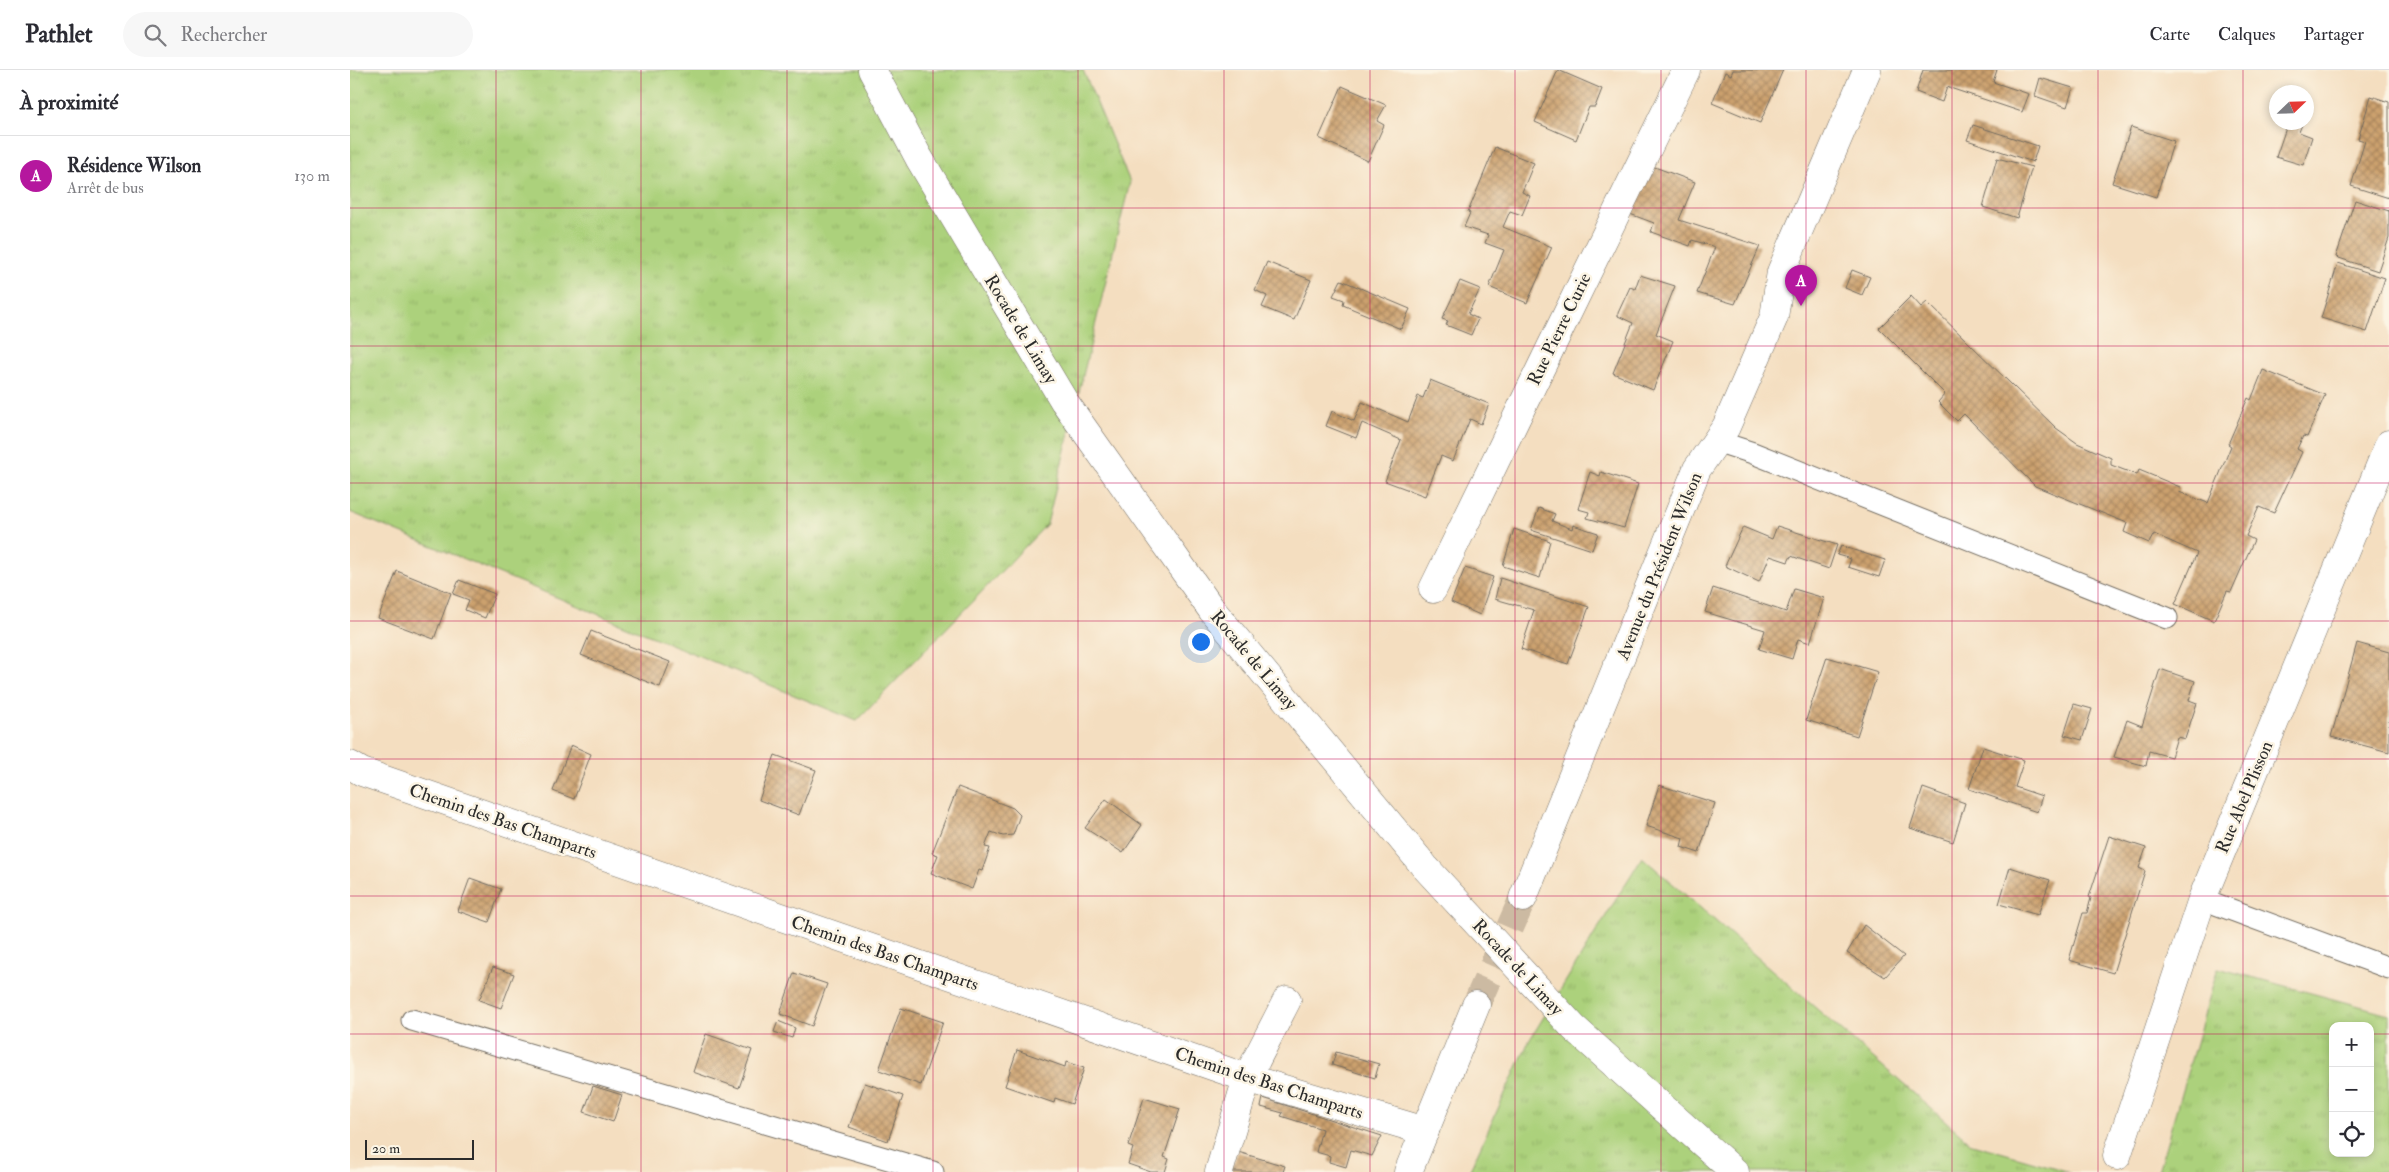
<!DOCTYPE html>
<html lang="fr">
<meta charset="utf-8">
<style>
:root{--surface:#fff;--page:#f7f7f7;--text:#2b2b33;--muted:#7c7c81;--line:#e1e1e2;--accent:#b5179e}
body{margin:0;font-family:"IM FELL Double Pica",serif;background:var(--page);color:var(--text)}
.controls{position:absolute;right:15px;bottom:15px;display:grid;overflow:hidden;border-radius:10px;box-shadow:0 2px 8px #0003}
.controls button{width:45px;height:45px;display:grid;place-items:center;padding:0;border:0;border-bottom:1px solid var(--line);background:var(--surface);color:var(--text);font:25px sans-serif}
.compass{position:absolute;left:1919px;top:15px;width:45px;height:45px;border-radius:50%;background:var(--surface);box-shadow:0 2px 8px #0003;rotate:67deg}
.scale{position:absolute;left:15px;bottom:12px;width:109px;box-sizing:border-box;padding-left:5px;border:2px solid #2b2b2b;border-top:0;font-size:14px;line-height:18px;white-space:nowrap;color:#2b2b2b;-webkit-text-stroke:4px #fcf5e5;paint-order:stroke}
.you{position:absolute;left:850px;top:571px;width:18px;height:18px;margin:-12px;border:4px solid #fff;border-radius:50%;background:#1a73e8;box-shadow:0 0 0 8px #1a73e833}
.badge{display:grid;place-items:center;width:32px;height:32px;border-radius:50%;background:var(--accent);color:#fff;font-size:16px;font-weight:700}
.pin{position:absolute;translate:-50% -41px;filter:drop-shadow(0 1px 2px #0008)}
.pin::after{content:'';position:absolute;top:26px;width:18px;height:15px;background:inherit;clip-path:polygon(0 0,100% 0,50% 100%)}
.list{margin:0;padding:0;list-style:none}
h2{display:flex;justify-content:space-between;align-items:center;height:65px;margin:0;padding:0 20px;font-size:21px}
h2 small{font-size:16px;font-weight:400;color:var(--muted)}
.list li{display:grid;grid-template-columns:32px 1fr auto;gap:15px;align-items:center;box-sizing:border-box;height:80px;padding:0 20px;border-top:1px solid var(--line)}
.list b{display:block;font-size:19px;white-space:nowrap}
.list p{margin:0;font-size:16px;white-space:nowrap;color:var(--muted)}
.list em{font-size:16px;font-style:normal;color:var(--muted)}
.icon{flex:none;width:28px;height:28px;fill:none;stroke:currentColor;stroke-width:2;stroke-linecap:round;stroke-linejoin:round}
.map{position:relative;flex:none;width:2039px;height:1102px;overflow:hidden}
header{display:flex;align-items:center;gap:30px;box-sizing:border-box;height:70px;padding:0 25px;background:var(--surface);border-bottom:1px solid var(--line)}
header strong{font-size:24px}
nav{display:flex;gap:28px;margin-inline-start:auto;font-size:18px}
.search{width:350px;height:45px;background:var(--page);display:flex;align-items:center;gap:12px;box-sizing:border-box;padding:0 18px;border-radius:28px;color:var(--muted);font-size:19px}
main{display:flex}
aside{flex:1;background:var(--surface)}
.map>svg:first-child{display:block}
.grass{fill:url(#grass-tufts);stroke:#6c7e53;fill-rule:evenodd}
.building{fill:url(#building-cross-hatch)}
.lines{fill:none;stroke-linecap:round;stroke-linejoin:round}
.street-tunnel{stroke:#ccbaa2;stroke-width:28;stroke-dasharray:28 14;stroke-linecap:butt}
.lane-casing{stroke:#716a5f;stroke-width:23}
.street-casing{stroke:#716a5f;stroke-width:29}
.primary-casing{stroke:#716a5f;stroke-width:29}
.lane{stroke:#fff;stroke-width:21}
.street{stroke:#fff;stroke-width:28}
.primary{stroke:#fff;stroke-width:28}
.grid{fill:none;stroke:#c2185b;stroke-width:1;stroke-opacity:0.55}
.labels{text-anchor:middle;stroke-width:5;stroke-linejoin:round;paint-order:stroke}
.street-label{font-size:18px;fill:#2b2b2b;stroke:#fcf5e5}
</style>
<header>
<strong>Pathlet</strong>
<div class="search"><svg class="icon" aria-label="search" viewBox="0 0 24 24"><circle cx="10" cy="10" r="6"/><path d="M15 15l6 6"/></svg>Rechercher</div>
<nav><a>Carte</a><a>Calques</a><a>Partager</a></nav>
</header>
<main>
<aside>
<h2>À proximité<small></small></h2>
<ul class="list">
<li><span class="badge">A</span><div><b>Résidence Wilson</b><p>Arrêt de bus</p></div><em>130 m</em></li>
</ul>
</aside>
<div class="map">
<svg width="2039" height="1102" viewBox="0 0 2039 1102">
<defs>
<pattern id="grass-tufts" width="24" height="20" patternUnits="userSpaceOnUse" patternTransform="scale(1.25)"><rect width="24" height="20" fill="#acd17b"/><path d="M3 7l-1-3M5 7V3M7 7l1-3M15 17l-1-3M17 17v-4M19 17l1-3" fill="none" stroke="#94b46a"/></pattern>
<pattern id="building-cross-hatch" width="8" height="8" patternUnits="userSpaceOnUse" patternTransform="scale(1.25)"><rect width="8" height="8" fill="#cca16e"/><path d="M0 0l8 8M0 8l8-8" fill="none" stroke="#a6835b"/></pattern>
</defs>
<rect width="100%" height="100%" fill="#fcf5e5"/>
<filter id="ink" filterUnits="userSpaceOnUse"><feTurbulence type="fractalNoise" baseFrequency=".02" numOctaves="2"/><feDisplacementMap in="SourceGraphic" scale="10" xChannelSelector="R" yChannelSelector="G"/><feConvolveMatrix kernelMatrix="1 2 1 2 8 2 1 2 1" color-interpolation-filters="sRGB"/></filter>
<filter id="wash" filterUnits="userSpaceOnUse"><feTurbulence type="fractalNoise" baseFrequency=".0096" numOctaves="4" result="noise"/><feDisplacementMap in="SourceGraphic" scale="20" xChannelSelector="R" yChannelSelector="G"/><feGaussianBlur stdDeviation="1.12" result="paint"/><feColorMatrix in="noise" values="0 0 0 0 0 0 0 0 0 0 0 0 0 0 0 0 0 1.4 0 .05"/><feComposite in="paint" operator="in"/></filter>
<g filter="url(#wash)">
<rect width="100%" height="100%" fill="#f4dec0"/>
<g class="grass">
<path d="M0,0H733L780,112L697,454L507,651L0,442Z"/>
<path d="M1292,787L1622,1074L1720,1102H1119L1179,971Z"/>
<path d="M1868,898L2039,944V1102H1808ZM1983,956H2020V1083H1983Z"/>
</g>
<g id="blocks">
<g class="building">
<path d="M1208,0L1252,19L1245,37H1239L1226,70L1185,52Z"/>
<path d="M1383,0H1433L1410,53L1362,33L1375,2L1381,5Z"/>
<path d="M1573,0H1647L1643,12L1679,24L1672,42L1597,17L1592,32L1566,22Z"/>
<path d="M1690,8L1723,18L1717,37L1685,26Z"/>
<path d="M992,16L1036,35L1027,51L1034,55L1018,91L969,68Z"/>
<path d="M2021,26L2039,32V128L2001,116L2015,71L2008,69Z"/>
<path d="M1938,52H1953L1949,62L1962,67L1953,95L1926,87Z"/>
<path d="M1623,55L1688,76L1683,92L1617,70Z"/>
<path d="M1781,57L1824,71L1806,127L1762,113Z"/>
<path d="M1145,77L1184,93L1172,122L1180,126L1172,145L1160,141L1153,157L1202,177L1177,233L1139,217L1154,180L1135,173L1138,165L1114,157L1120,143L1118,142Z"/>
<path d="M1647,88L1682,97L1667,148L1633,137Z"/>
<path d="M1302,96L1345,112L1329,150L1410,176L1385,234L1347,223L1365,177L1342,170L1340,176L1301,162L1304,153L1280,144Z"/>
<path d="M2005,130L2039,141V168L2028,201L1986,187Z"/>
<path d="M917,192L961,210L944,250L912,237L917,226L905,220Z"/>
<path d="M1988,193L2035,208L2017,262L1971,248Z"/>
<path d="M1502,200L1520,207L1512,225L1495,218Z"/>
<path d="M1290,205L1325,216L1306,264L1323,271L1303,320L1263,303L1283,253L1268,246V243L1280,217L1285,219Z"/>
<path d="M991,210L1060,239L1051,259L993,235L994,230L983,226Z"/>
<path d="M1110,211L1130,219L1118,244L1128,249L1121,265L1096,255L1098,251L1092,249Z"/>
<path d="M1561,226L1571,237L1577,232L1706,358L1727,373L1761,388V395L1787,405L1789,400L1830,417L1829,422L1858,433L1881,376L1878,374L1898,328L1901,330L1913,300L1975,325L1957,367L1953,366L1947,379L1952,382L1924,443L1909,437L1896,466L1904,470L1881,522L1877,521L1864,551L1825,534L1847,483L1804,464L1799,473L1774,462L1777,453L1685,416L1614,344L1607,351L1588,332L1595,324L1529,258Z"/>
<path d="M1080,310L1139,334L1131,354L1120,349L1103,391L1091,386L1075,426L1035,411L1051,370L1012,353L1006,368L976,356L982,341L1004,351L1012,332L1058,352L1068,326L1073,328Z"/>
<path d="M1240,402L1250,406L1251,402L1288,414L1274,458L1237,448L1239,442L1228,439Z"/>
<path d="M1189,438L1205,444L1202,451L1222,459L1223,455L1248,463L1242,480L1181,460Z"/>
<path d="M1427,456L1487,475L1479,499L1441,486L1438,492L1420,486L1409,512L1375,496L1393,457L1422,469Z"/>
<path d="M1164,459L1200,471L1190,508L1153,496Z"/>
<path d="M1491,476L1535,490L1529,507L1498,497L1501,489L1487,485Z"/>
<path d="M1115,498L1143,507L1130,545L1101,532Z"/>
<path d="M47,501L101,523L84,569L28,548Z"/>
<path d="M1150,508L1239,537L1218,594L1171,579L1184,540L1145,529Z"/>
<path d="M109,510L145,524L135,548L115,540L119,530L103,524Z"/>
<path d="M1363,518L1436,542L1444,519L1474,528L1460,573L1448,569L1442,589L1409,579L1415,560L1355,542Z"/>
<path d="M241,561L320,592L310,617L231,585Z"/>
<path d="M2007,573L2039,582V682L1981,667Z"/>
<path d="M1477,587L1528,602L1507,666L1456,650Z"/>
<path d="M1810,599L1845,611L1839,630L1847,633L1835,669L1827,667L1821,687L1799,681L1796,696L1764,687L1777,650L1792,656Z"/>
<path d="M1724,634L1742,639L1732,670L1714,665Z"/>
<path d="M221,675L241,684L224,729L203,721Z"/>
<path d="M1633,677L1674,690L1665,717L1692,726L1687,742L1619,719Z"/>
<path d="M425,685L466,700L449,745L409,730Z"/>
<path d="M1309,715L1365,733L1349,783L1331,777L1333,768L1296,756Z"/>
<path d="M608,717L663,738L670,745L663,765L653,766L641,762L635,777L640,778L632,801L629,800L622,819L581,803L588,785L582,783Z"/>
<path d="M1573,718L1615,733L1603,772L1560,758Z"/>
<path d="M756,729L792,755L773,783L735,758Z"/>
<path d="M1759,766L1796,778L1789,798L1795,801L1763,903L1719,890L1733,843H1737L1741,828L1739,827Z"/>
<path d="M1660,797L1700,810L1688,845L1649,834Z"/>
<path d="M120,808L151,819L139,852L108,841Z"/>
<path d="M1514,855L1554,886L1535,907L1497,883Z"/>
<path d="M143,897L164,904L151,938L129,930Z"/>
<path d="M444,903L477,914L462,956L430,944Z"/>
<path d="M551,938L593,952L571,1015L529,1000Z"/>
<path d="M428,951L445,958L442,968L424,962Z"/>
<path d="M356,964L402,980L389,1018L343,1002Z"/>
<path d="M667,980L715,997L716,992L734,998L722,1034L705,1028L704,1033L655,1016Z"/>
<path d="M986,982L1029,994L1025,1008L982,995Z"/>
<path d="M515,1013L553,1026L538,1071L499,1057Z"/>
<path d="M243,1016L272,1025L263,1052L234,1042Z"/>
<path d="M794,1028L830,1039L814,1087L819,1089L815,1102H801L778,1094L783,1078L778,1076Z"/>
<path d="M913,1028L1032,1066L1022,1086L1001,1080L996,1097L979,1092L980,1086L966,1082L972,1059L931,1046L933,1043L911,1037Z"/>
<path d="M888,1082L935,1096L933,1102H880Z"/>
</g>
</g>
</g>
<g filter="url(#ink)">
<use href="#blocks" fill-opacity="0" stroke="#716a5f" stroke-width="1"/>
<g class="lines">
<path class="street-tunnel" d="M1126,935L1173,828"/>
<defs>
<g id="lane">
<path d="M1366,371L1403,383L1817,548"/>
<path d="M1852,829L2039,898"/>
<path d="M62,950L583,1102"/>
</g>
<g id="street">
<path d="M1083,519L1336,0"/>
<path d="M0,695L12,702L897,1008L1075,1061"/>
<path d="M1173,828L1347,399L1376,357L1424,247L1431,202L1517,0"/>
<path d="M1767,1086L1852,829L2039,374"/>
<path d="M869,1102L897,1008L937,930"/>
<path d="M1058,1102L1126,935"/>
</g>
<path id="primary" d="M522,0L569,88L714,331L862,540L1075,797L1224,958L1385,1102"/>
</defs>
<use href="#lane" class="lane-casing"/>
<use href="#street" class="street-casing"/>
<use href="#primary" class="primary-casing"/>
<use href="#lane" class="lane"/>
<use href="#street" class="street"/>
<use href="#primary" class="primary"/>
</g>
</g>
<path class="grid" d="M146,0V1102M291,0V1102M437,0V1102M583,0V1102M728,0V1102M874,0V1102M1020,0V1102M1165,0V1102M1311,0V1102M1456,0V1102M1602,0V1102M1748,0V1102M1893,0V1102M0,138H2039M0,276H2039M0,413H2039M0,551H2039M0,689H2039M0,826H2039M0,964H1983M2020,964H2039"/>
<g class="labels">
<g class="street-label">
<text transform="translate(671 259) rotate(59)" y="6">Rocade de Limay</text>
<text transform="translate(1209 259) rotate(-64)" y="6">Rue Pierre Curie</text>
<text transform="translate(1309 496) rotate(-68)" y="6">Avenue du Président Wilson</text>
<text transform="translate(904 590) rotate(50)" y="6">Rocade de Limay</text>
<text transform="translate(1894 727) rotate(-67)" y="6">Rue Abel Plisson</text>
<text transform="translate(153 751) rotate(19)" y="6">Chemin des Bas Champarts</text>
<text transform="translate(535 883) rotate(19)" y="6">Chemin des Bas Champarts</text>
<text transform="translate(1168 897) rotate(47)" y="6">Rocade de Limay</text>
<text transform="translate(919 1013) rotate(18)" y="6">Chemin des Bas Champarts</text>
</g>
</g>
</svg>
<div class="controls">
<button>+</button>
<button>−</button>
<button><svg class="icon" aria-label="locate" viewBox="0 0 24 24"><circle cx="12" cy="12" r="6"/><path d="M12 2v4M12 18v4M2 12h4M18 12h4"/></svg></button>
</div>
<svg class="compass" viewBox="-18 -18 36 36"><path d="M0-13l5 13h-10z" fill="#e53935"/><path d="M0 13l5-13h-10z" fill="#7c7c81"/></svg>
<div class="scale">20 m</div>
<div class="you"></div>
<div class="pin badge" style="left:1451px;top:236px">A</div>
</div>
</main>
